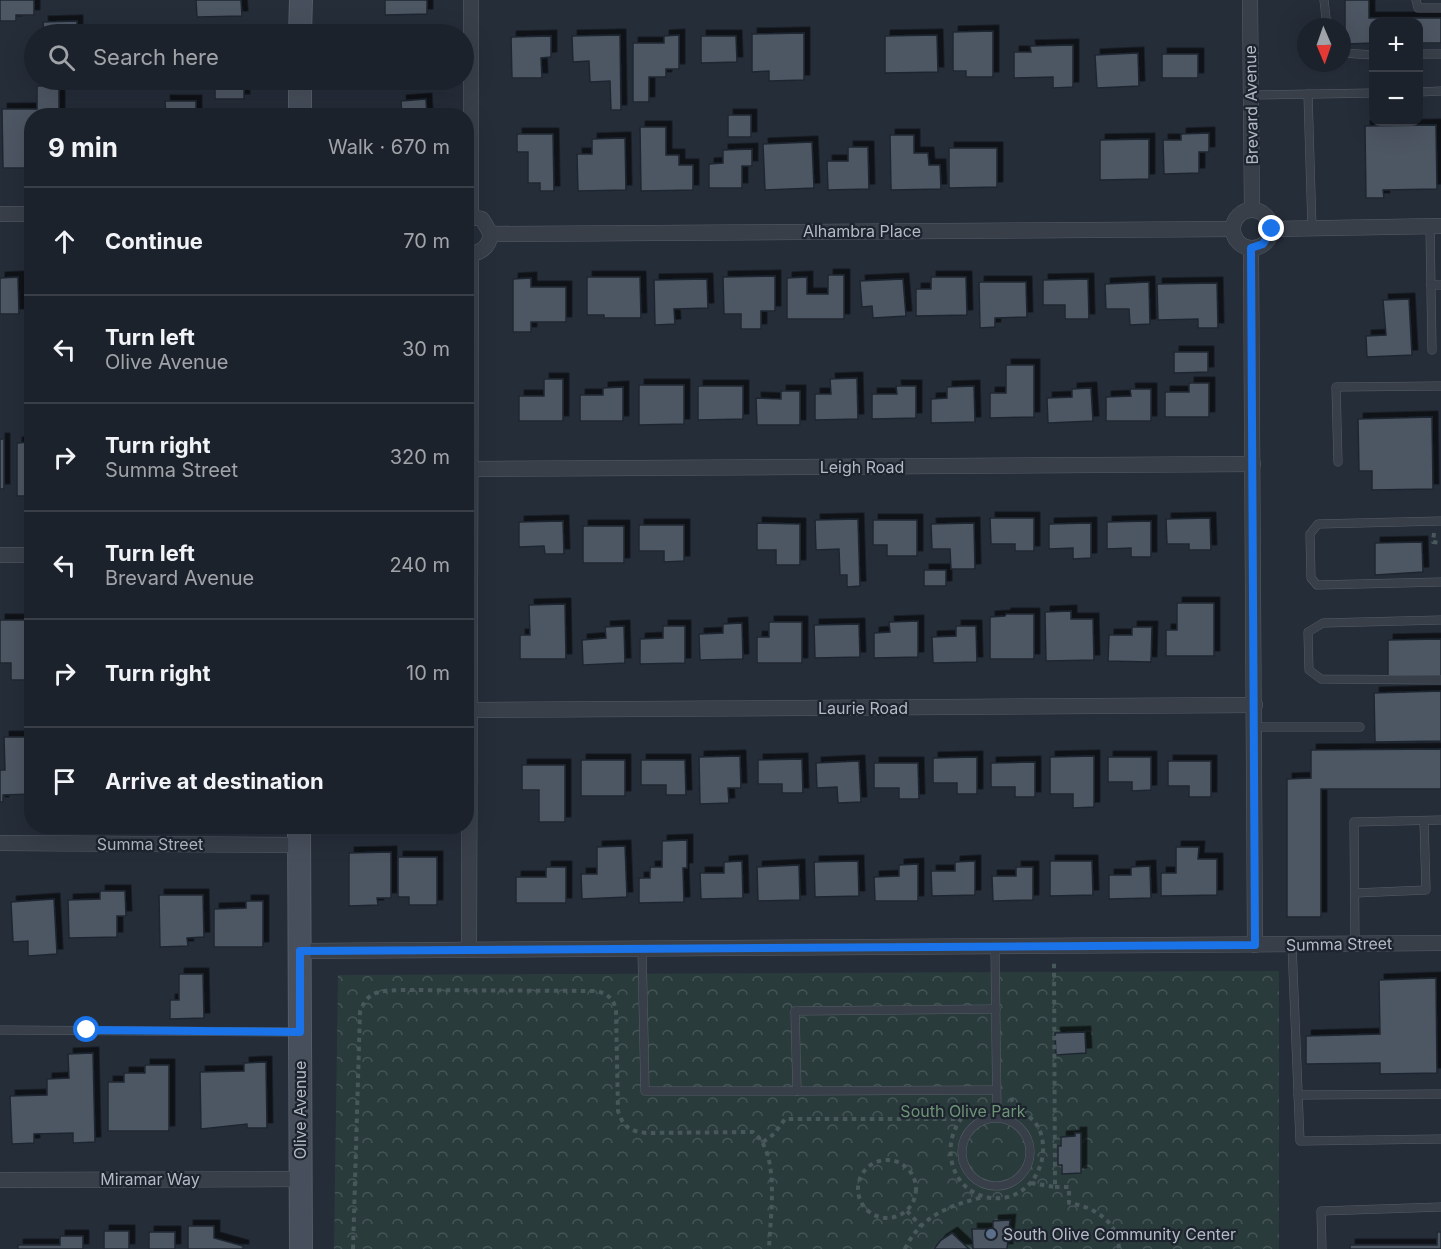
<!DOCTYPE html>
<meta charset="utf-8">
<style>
:root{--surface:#1c222b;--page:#252a33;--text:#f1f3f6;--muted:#a0a4a9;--line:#3a3f47}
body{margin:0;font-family:Inter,sans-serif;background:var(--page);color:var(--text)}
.controls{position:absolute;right:18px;top:18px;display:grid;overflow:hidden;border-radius:12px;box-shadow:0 6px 24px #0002}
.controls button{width:54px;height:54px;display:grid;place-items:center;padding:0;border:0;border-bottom:2px solid var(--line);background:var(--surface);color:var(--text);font:30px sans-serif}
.compass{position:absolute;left:1297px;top:18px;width:54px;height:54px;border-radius:50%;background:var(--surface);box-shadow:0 6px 24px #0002;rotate:178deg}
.stop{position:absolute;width:18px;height:18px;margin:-14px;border:4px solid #1a73e8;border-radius:50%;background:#fff}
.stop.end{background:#1a73e8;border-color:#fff;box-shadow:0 2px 6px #0008}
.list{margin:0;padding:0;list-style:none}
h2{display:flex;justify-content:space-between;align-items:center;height:78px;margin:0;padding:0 24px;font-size:26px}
h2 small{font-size:20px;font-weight:400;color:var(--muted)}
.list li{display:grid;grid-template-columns:39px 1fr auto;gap:18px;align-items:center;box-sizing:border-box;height:108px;padding:0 24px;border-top:2px solid var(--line)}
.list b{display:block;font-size:22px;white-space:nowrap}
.list p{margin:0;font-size:20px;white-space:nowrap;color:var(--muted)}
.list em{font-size:20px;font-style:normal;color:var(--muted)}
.icon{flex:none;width:33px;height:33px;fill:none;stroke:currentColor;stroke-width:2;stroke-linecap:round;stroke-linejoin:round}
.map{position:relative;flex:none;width:1441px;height:1249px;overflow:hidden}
.search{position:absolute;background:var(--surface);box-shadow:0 6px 24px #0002;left:24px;top:24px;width:450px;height:66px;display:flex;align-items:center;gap:15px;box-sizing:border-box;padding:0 21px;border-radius:33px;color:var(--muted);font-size:22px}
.panel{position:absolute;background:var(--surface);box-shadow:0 6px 24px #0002;left:24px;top:108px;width:450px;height:726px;border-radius:24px}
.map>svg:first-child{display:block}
.park{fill:url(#park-crowns)}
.building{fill:#4d5764;stroke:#1f2630;stroke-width:1.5;filter:url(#shadow)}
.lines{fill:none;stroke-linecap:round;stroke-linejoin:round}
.lane-casing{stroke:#565d67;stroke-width:9}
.street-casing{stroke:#565d67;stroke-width:16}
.secondary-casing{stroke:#565d67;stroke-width:24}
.path{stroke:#48585b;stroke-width:4;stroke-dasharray:4.5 4.5;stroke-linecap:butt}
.lane{stroke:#383f49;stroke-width:8}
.street{stroke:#383f49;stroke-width:15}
.secondary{stroke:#474f5c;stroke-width:22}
.route{stroke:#1a73e8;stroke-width:8}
.service-dot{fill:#5c6f8a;stroke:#1d242e;stroke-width:2}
.labels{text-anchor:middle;stroke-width:4.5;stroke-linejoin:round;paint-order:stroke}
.street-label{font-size:16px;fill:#b3bac5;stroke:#1d242e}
.park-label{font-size:16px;fill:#6d9376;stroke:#1d242e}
.poi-label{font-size:16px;fill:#b3bac5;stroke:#1d242e;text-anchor:start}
</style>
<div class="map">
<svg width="1441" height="1249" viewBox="0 0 1441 1249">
<defs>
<pattern id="park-crowns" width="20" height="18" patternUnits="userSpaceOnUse" patternTransform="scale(1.5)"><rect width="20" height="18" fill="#2a3b3c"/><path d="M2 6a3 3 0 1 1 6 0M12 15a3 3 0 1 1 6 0" fill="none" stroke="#465557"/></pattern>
<filter id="shadow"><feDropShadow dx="5.5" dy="-5.5" stdDeviation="0" flood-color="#0009"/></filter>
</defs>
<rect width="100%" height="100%" fill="#252d39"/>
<path class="park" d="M1279,971V1249H334L338,975Z"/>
<g class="building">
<path d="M0,0H34V15H16V21H0Z"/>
<path d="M196,0H241L242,16L197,17Z"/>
<path d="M385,0H427V14L385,15Z"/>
<path d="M1345,0H1369V18H1441V43H1418V22H1374V43L1345,44Z"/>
<path d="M77,21V34H44L43,22Z"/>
<path d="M993,31V77H966V71H953V32Z"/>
<path d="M804,33V80L769,81V71L752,72V34Z"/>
<path d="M620,35L621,110H611L610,81L590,82L589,61L573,62L572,36Z"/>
<path d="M679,35V69H666V77H649V102H633V43H664V36Z"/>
<path d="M937,35L938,72L885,73V36Z"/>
<path d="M551,36V57L541,58L542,78H512L511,37Z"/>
<path d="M701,36H736L737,62L701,63Z"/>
<path d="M1073,45V87L1053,88V77L1014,78V52H1031L1030,46Z"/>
<path d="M1138,53L1139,86L1097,88L1095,55Z"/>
<rect x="1162" y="54" width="36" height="24"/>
<rect x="215" y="82" width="29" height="17"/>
<path d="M37,86H59V116H32V168H3L2,109H37Z"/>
<path d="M426,99L427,116H402L401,101Z"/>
<path d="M165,101H196V115L166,116Z"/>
<rect x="728" y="115" width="23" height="22"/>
<path d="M1436,125L1437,189L1383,190L1384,198H1366L1365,126Z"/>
<path d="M640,127H666V155H679V165H693V190L641,191Z"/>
<path d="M1209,133V152H1199V173L1164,174L1163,140H1181V134Z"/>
<path d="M517,134H553L554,191H540V183H528V152H517Z"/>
<path d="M890,135H914V153H928L929,165H940L941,189L891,190Z"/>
<path d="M625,138L626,190L578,191L577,154H592V139Z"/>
<path d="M1149,139V179L1100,180V140Z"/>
<path d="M812,142L814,188L765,190L763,144Z"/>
<path d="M848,147H868L869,189L828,190L827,161H848Z"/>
<path d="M949,148H997V187L949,188Z"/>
<path d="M752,149V166H742V188H709V164L723,163V150Z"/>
<path d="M828,275H844V319H787V278L807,277V294H828Z"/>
<path d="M775,276V311H761V329H741V314H724L723,277Z"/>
<path d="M18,277L19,314H0V278Z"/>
<path d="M587,277H640L641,318H604V315H587Z"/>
<path d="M931,277H966L967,315L916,316V289H931Z"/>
<path d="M531,278V287H566V322H531V332H513V279Z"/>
<path d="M707,279L708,308L674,309L675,324L655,325L654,280Z"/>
<path d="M903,279L906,316L873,318L872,306L862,307L860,281Z"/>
<path d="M1088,279L1089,319H1065V305H1043V280Z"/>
<path d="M979,282H1026L1027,317L995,318V327L980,328Z"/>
<path d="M1149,282L1150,324L1130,325L1129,309H1106L1105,284Z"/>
<path d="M1217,283L1218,328H1198V319L1158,320L1157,284Z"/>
<path d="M1409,299L1412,355L1367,357L1366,336L1386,335L1383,300Z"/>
<path d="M1174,352H1208V372L1174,373Z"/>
<path d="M1006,365H1034V417L990,418V393H1006Z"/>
<path d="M857,378L858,419L815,420V394H831L830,379Z"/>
<path d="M544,379H563V421H519V396H544Z"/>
<path d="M1189,383H1209V417H1165V392H1189Z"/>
<path d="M639,385H684V424L639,425Z"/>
<path d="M698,386H743V419L698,420Z"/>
<path d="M896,386H916V418L872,419V394H897Z"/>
<path d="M974,386L975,422L931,423V399L947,398V387Z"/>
<path d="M623,387V421H580V395H603V388Z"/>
<path d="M1091,388L1093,421L1048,423L1047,398L1072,397V389Z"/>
<path d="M1130,389H1151V421H1106V397L1131,396Z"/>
<path d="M781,391H800V425H757L756,398L781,399Z"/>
<path d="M1432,417L1433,489L1372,490V471H1359L1358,419Z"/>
<rect x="0" y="439" width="4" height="50"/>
<path d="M32,442V496H17V443Z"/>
<path d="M990,518H1034V551H1015V544H991Z"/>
<path d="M1210,518L1211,550H1189V544H1167L1166,519Z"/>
<path d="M858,519L860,586L847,587V575H840L839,549L816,550L815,520Z"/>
<path d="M873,520H917V556H887V545H873Z"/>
<path d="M563,521L564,554H545L544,546L519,547V522Z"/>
<path d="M1151,521V557H1131V548L1107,549V522Z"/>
<path d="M757,523L800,524V565H776V550H757Z"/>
<path d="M974,523L975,569H951L950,549H932L931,524Z"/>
<path d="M1091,523V558L1073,559V548L1049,549V524Z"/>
<path d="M639,525H684V561L664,562V551H639Z"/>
<rect x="583" y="526" width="41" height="37"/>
<path d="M1422,542L1423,572L1375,575V543Z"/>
<rect x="924" y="570" width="22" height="16"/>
<path d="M1177,603H1214V656H1166V630H1177Z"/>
<path d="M565,604L566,659H520V635H530L529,605Z"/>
<path d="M1071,611V619H1093L1094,660L1046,661L1045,612Z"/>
<path d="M1006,614H1034V659H990V617L1005,616Z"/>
<path d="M0,620H26V639H32V680H11V663H0Z"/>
<path d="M918,621V657L874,658V633L890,632L889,622Z"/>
<path d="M769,622H802V663H757V637H769Z"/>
<path d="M742,623L743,659L700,660L699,634L723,633V624Z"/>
<path d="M859,624L860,657L815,658L814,625Z"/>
<path d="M624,626L625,663L583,665L582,640L606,638L605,627Z"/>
<path d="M663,626H685V663L640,664V639L663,638Z"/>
<path d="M956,626H976L977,662L933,663L932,637L956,636Z"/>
<path d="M1132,627H1152L1151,662L1108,661L1109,635H1132Z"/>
<path d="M1441,639V676H1388V640Z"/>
<path d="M1441,691V741L1375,742L1374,693Z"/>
<path d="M4,737H32V794L3,795V802H0V770H5Z"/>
<path d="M1441,749V789H1321V917H1287V779L1311,778V750Z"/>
<path d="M740,756L741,788H728L729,803L700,804L699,757Z"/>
<path d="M1094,756V807L1073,808V794H1050V757Z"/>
<path d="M977,757V794H957V783H933V758Z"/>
<path d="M1108,757H1151V790L1132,791V782H1108Z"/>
<path d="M802,759L803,793H782V784H758V760Z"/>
<rect x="581" y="760" width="44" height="36"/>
<path d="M641,760H685L686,795H666V785H641Z"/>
<path d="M859,761L861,802L838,803L837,787L817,788L816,763Z"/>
<path d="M1168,761H1211V797H1189V786H1168Z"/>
<path d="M1035,762V797H1015V787H991V763Z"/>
<path d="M874,763H918L919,799H899V788H874Z"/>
<path d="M522,765H565V822H539V790H522Z"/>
<path d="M687,840V868H683L684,902L639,903V878H650V867H662V841Z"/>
<path d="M625,846L627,897L582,899L581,874H597V847Z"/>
<path d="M1176,847H1199L1198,859H1217V895L1161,896V873H1176Z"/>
<path d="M391,852V898H377L378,905L349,906V853Z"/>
<path d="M398,857H437V905H409V897H398Z"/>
<path d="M742,861L743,898L701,899L700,873H724V862Z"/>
<path d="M858,861L859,896L815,897L814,862Z"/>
<path d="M975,861V895L932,896L931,871H955V862Z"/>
<path d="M1050,861H1092L1093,895L1050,896Z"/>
<path d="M918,864V901H875L874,877L899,876V865Z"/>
<path d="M799,865L800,900L758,901L757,867Z"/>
<path d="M1150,866L1151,898L1109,899V875H1131V867Z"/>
<path d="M546,867H566V903H516V877H546Z"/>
<path d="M1016,867H1033V900L993,901L992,876H1016Z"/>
<path d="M100,891H125L126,916H117V937L69,938L68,900L100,899Z"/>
<path d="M159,895H203L204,937L187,938L188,946L160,947Z"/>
<path d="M54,899L57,954L28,956V941L13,942L11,902Z"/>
<path d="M246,901H263V947H214V909L246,908Z"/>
<path d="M179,974H203L204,1018L170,1019V1000H179Z"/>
<path d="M1436,978L1437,1073L1380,1074V1063L1306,1064V1036L1380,1034L1379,980Z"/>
<path d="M1085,1032L1086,1053L1056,1055L1055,1033Z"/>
<path d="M93,1053L95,1142L73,1143V1133L34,1134V1143L12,1144L10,1096L47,1095V1079L69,1078L68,1054Z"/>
<path d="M266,1062L267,1128H247V1124L201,1129L200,1072L244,1071V1063Z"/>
<path d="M145,1065H169V1131H108V1082H124V1073H145Z"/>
<path d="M1075,1133H1081V1173L1062,1174V1165H1058V1146H1061V1137L1075,1136Z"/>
<path d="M1010,1220L1007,1249H973L972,1229H993V1221Z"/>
<path d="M188,1226H214V1238L243,1246V1249H188Z"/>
<rect x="104" y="1231" width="25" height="18"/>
<rect x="149" y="1232" width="26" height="17"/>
<path d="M1437,1232H1441V1249H1350V1245H1437Z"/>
<path d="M952,1233L969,1249H934L941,1240Z"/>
<path d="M60,1236H83V1249H18V1245H60Z"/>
</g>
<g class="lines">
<defs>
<g id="lane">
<path d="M1324,0L1327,27"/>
<path d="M1416,0L1418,8H1441"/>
<path d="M1342,53L1374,55"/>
<path d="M1418,54H1441"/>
<path d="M1418,92L1441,91"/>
<path d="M1308,94L1312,228"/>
<path d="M1251,95L1374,93"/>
<path d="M1430,226L1432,350"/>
<path d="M1431,285H1441"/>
<path d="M1338,462L1336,387L1441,386"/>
<path d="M1441,521L1318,524L1310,534L1311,578L1317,585L1441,582"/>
<path d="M1441,620L1323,623L1308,632L1309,670L1321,679L1441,680"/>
<path d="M1255,727H1360"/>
<path d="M1355,893L1426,890L1424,821"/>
<path d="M1355,944L1354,822L1441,820"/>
<path d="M1292,945L1300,1141L1441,1139"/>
<path d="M995,947L997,1118"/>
<path d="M642,949L645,1091H797L795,1011L996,1009"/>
<path d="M0,1030L298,1032"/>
<path d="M797,1091L996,1090"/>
<path d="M1298,1095L1441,1094"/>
<circle cx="996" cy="1152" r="34"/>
<path d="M1322,1249L1321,1211L1441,1207"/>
</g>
<g id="street">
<path d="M1250,0L1252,209"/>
<circle cx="1252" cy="229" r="19"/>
<path d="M0,214H32"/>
<path d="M471,215V0"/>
<path d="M466,216L482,219L491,234C489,247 480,255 466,253"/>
<path d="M1272,229L1441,226"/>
<path d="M491,234L1233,229"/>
<path d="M1251,248L1255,945"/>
<path d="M471,469L1253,464"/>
<path d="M0,555H32"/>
<path d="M471,710L1255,705"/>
<path d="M0,843L299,845"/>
<path d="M469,950L471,254"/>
<path d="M300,951L1441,943"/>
<path d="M0,1180L300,1179"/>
</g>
<g id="secondary">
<path d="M300,34L301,0"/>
<path d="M300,116V80"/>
<path d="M299,826L301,1249"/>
</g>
</defs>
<use href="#lane" class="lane-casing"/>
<use href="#street" class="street-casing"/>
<use href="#secondary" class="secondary-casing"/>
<g class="path">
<path d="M1434,533L1433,542L1441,543"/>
<path d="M763,1142L774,1134L785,1119H961C941,1145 950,1189 986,1197C1024,1206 1051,1168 1041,1134C1036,1116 1019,1113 1011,1099"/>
<circle cx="887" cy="1189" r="29"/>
<path d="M1031,1183L1055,1187L1054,962"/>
<path d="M1055,1187H1069V1203C1094,1207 1118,1221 1119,1249"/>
<path d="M907,1211L921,1226"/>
<path d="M353,1249L360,1012C368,990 379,991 401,990L597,991C609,995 614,999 616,1011L618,1111C623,1127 630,1131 646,1133L753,1132C781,1153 770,1216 769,1249"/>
<path d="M905,1249C920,1216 951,1205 983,1197"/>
</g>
<use href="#lane" class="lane"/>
<use href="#street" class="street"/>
<use href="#secondary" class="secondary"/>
</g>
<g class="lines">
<path class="route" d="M87,1030L300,1032V951L1255,945L1251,248L1263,244L1272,229"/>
</g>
<circle class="service-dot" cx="991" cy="1234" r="6"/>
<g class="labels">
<g class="street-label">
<text transform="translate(1251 105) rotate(-91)" y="6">Brevard Avenue</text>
<text x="862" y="237">Alhambra Place</text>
<text x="862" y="473">Leigh Road</text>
<text x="863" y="714">Laurie Road</text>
<text x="150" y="850">Summa Street</text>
<text transform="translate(1339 944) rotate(-1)" y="6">Summa Street</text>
<text transform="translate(300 1110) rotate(-90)" y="6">Olive Avenue</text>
<text x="150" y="1185">Miramar Way</text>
</g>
<g class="park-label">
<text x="963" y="1117">South Olive Park</text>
</g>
<g class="poi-label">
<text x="1003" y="1240">South Olive Community Center</text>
</g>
</g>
</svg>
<div class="controls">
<button>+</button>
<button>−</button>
</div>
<svg class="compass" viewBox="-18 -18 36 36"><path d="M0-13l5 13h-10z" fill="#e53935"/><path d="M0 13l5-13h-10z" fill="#a0a4a9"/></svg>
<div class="stop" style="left:87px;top:1030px"></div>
<div class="stop end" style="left:1272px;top:229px"></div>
<div class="search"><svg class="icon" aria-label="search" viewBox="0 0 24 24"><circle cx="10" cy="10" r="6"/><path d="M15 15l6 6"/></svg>Search here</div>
<section class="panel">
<h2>9 min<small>Walk · 670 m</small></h2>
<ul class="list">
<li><svg class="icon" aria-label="ahead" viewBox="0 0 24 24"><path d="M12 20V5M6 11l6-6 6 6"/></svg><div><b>Continue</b></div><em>70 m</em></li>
<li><svg class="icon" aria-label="left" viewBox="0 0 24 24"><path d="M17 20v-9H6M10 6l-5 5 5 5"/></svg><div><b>Turn left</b><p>Olive Avenue</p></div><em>30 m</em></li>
<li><svg class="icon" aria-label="right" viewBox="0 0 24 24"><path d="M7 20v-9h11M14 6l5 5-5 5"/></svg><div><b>Turn right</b><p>Summa Street</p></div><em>320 m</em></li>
<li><svg class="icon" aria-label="left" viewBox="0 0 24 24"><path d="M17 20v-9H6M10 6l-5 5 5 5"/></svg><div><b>Turn left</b><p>Brevard Avenue</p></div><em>240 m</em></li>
<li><svg class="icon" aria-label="right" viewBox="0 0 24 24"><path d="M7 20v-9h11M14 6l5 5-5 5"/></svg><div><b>Turn right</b></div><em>10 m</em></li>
<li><svg class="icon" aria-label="arrive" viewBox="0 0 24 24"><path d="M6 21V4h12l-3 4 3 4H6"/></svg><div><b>Arrive at destination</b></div></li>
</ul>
</section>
</div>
